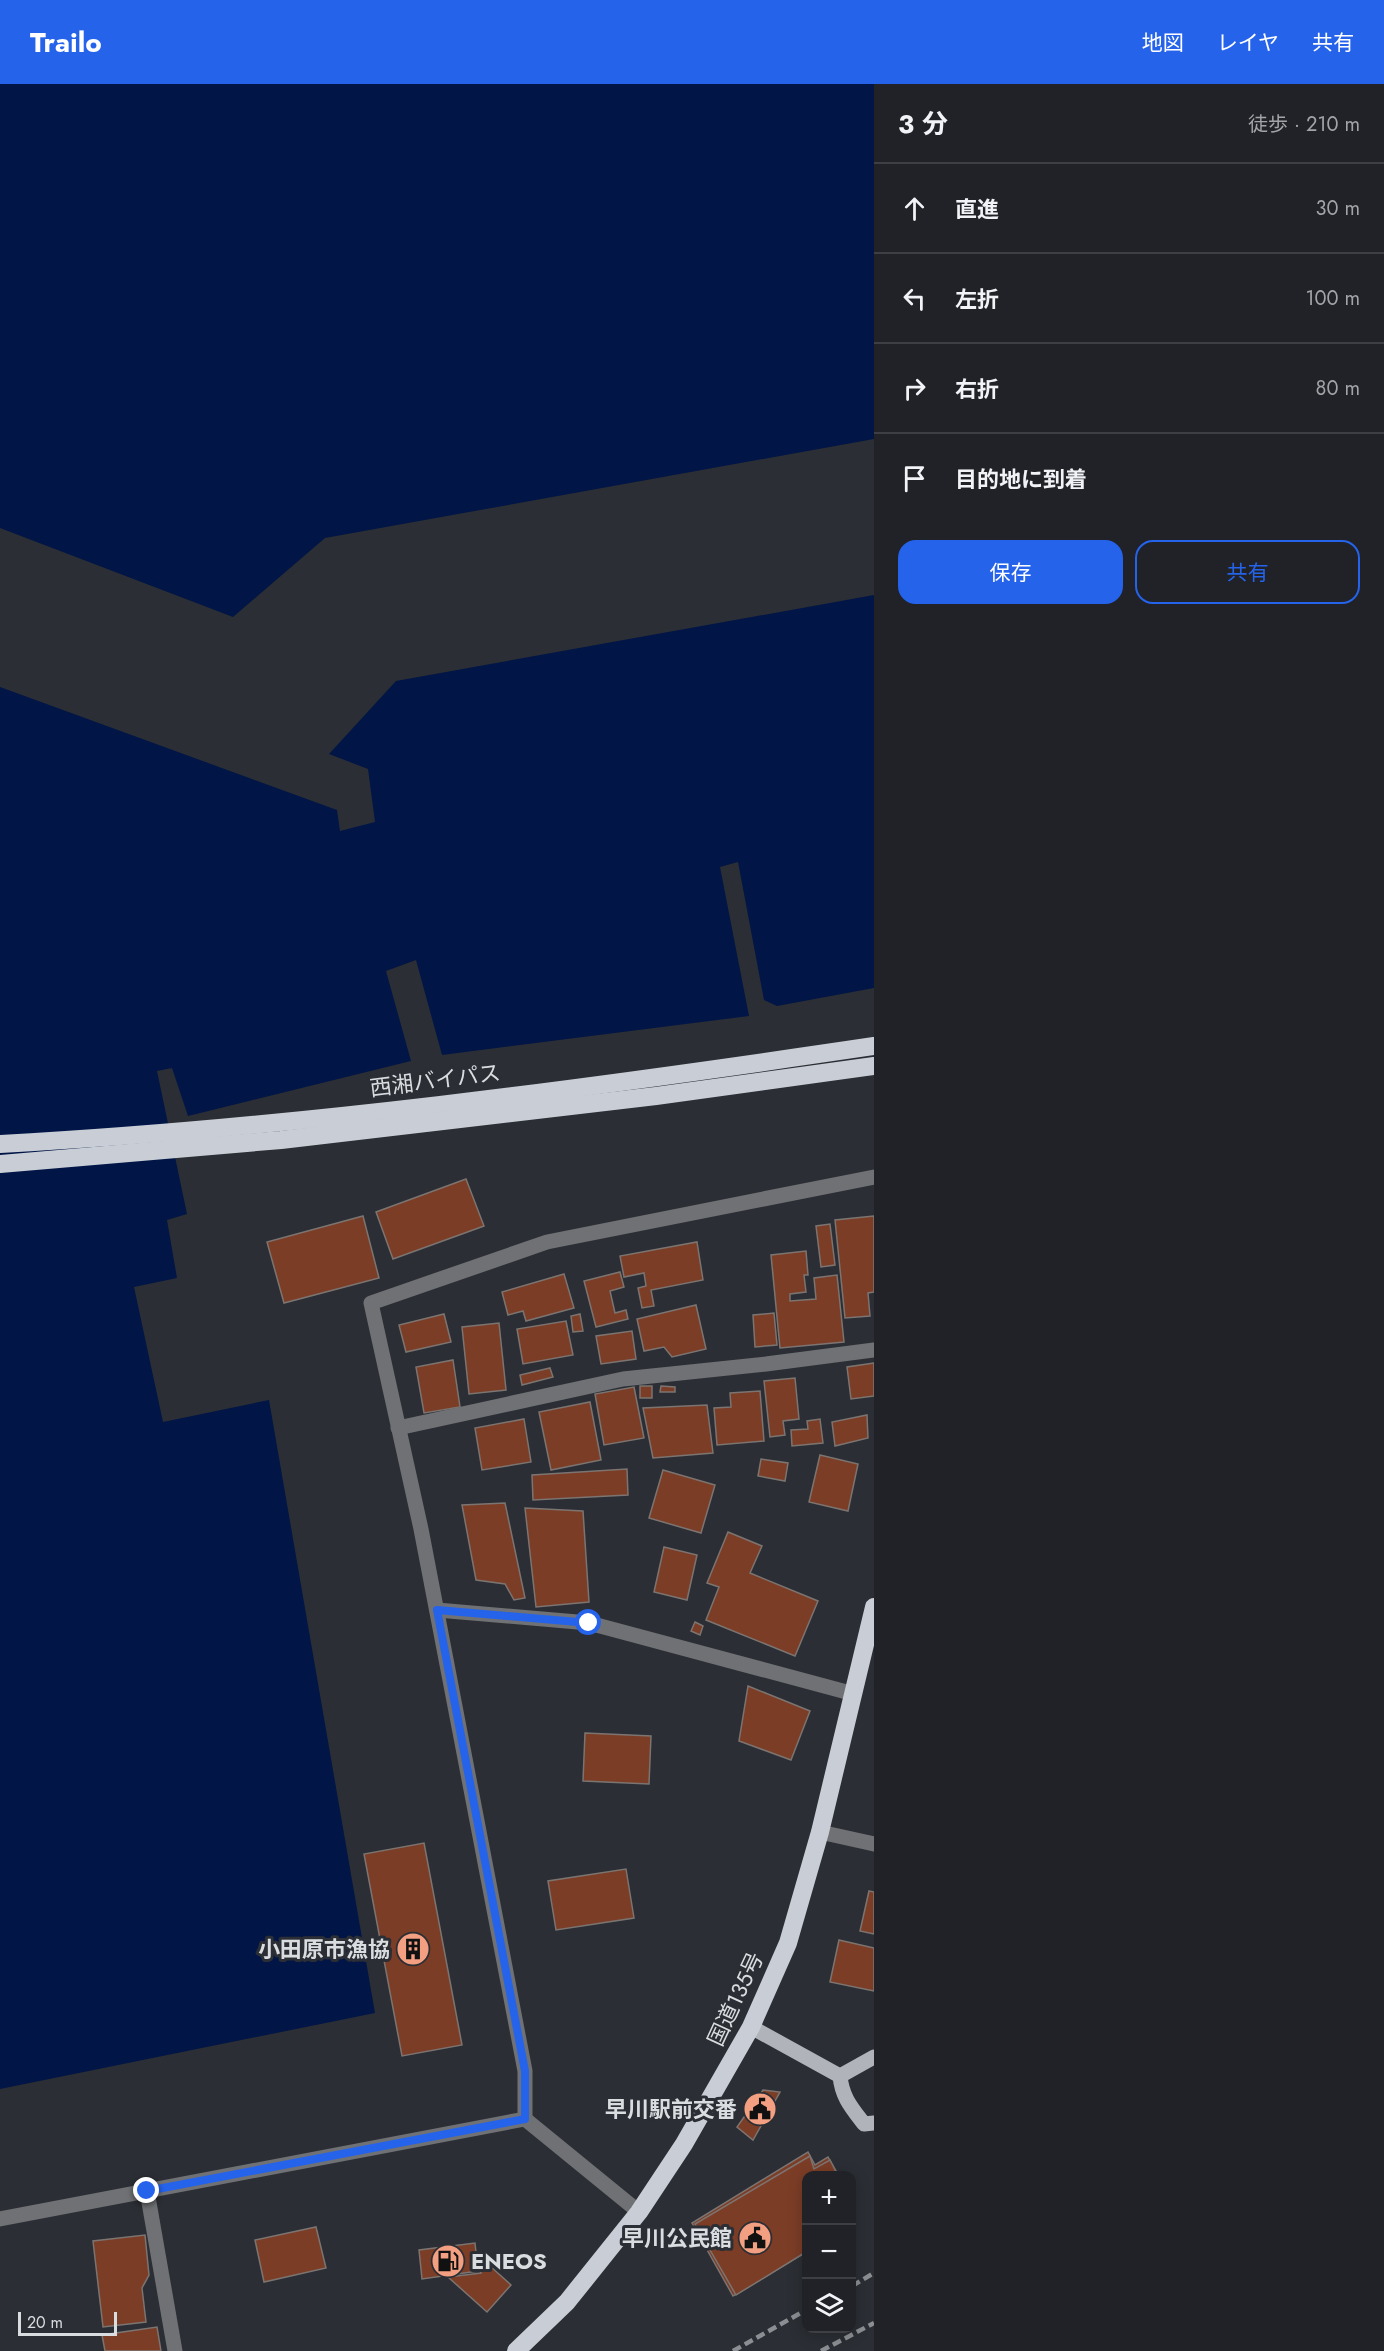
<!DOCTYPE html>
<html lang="ja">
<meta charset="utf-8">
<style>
:root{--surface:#202227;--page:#2d2f33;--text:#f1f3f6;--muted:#a2a4a7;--line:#3d3f44;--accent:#2563eb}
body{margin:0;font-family:Jost,"Noto Sans JP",sans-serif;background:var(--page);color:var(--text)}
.controls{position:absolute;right:18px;bottom:18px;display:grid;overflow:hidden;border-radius:12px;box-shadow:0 3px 15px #0003}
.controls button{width:54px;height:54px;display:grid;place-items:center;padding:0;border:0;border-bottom:2px solid var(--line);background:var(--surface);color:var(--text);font:30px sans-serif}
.scale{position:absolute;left:18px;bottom:15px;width:99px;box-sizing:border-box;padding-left:6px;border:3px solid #dadde0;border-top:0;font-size:16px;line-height:21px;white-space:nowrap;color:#dadde0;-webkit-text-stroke:4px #2b2e34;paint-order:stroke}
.stop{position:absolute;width:18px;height:18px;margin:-14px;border:4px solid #2563eb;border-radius:50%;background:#fff}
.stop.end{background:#2563eb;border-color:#fff;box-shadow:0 2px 6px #0008}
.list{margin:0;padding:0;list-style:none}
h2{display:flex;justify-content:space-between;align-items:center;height:78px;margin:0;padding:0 24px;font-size:26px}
h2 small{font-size:20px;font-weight:400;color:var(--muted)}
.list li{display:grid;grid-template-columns:39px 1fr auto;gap:18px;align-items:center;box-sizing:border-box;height:90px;padding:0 24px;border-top:2px solid var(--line)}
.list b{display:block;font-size:22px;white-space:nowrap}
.list em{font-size:20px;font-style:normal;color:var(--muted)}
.actions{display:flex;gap:12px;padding:18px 24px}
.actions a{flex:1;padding:14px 0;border:2px solid var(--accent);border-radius:18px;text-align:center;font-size:21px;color:var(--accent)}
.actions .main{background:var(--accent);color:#fff}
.icon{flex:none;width:33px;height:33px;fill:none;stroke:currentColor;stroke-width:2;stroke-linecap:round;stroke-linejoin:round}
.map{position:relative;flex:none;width:874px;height:2267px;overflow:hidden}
header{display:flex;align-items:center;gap:36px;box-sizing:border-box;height:84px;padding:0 30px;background:var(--accent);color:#fff}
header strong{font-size:28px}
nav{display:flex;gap:33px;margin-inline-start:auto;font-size:21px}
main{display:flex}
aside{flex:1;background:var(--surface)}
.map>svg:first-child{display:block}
.water{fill:#011646}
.building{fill:#7c3d26;stroke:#7c7471;stroke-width:1.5}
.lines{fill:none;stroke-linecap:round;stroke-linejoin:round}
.minor{stroke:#6f7174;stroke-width:15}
.major{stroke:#b0b3b9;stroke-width:15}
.highway{stroke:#c9cdd5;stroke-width:18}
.rail{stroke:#8b8e92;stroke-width:4.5;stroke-dasharray:9 4.5;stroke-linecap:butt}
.route{stroke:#2563eb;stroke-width:8}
.labels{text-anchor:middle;stroke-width:6;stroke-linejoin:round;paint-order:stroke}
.street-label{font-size:22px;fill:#dadde0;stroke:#2b2e34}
.poi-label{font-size:22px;font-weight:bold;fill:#dadde0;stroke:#2b2e34;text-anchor:end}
</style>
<header>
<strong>Trailo</strong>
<nav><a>地図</a><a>レイヤ</a><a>共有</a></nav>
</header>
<main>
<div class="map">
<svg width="874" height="2267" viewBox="0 0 874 2267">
<rect width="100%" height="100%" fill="#2b2e34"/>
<g class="water">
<path d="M0,0H874V355L325,454L233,533L0,444Z"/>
<path d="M874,511V904L777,922L764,916L738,778L720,783L749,932L442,971L416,876L386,887L411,977L188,1032L172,984L157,987L187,1130L167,1136L177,1194L134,1203L163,1338L269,1316L375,1929L0,2005V603L337,726L340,747L375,738L368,685L329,670L396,597Z"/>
</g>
<g class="building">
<path d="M466,1095L484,1142L393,1175L376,1128Z"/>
<path d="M363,1132L379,1194L284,1219L267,1158Z"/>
<path d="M874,1132V1208L868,1209L870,1232L845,1234L835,1136Z"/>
<path d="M830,1140L835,1181L821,1183L816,1142Z"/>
<path d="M697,1158L703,1196L651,1206L654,1222L642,1224L638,1204L646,1202L644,1189L624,1193L620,1172Z"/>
<path d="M806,1167L808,1191H804L806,1208L790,1210V1217L816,1215L814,1194L837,1191L844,1258L780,1264L771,1171Z"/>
<path d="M620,1188L624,1203L610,1207L615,1229L626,1226L628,1235L596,1243L584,1197Z"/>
<path d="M564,1190L574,1224L526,1237L523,1227L508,1231L502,1208Z"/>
<path d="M696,1221L706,1265L672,1273L664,1263L644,1267L637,1235Z"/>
<path d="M774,1229L777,1261L755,1263L753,1231Z"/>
<path d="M444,1230L451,1258L406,1268L399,1241Z"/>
<path d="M580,1230L583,1247L573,1248L571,1232Z"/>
<path d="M566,1237L573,1271L523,1280L517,1245Z"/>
<path d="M499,1239L506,1306L469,1310L462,1243Z"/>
<path d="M632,1247L636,1275L601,1280L596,1252Z"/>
<path d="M453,1276L460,1323L424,1329L416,1283Z"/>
<path d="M874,1279V1312L851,1315L847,1283Z"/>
<path d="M550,1284L553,1293L522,1301L520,1291Z"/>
<path d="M795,1294L799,1335L783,1337L785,1351L770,1353L764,1297Z"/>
<rect x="640" y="1302" width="12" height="12"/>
<path d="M661,1302L675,1303V1308H660Z"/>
<path d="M634,1303L644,1354L604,1361L595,1310Z"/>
<path d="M760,1307L764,1357L717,1361L714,1324L731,1323L730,1309Z"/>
<path d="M590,1318L601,1376L551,1386L539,1328Z"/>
<path d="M707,1321L713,1369L653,1374L643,1324Z"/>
<path d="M867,1331L868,1354L835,1362L832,1338Z"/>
<path d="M524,1335L531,1378L482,1386L475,1344Z"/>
<path d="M820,1335L823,1359L792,1362L791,1346L808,1345L807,1337Z"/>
<path d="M820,1371L858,1380L848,1427L809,1418Z"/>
<path d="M761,1375L788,1379L785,1397L758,1392Z"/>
<path d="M627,1385L628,1411L533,1416L532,1391Z"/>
<path d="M663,1386L715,1401L701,1449L649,1434Z"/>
<path d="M505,1419L525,1514L514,1516L505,1500L476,1496L462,1421Z"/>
<path d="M525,1424L583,1427L589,1518L536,1523Z"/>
<path d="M728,1448L762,1462L750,1489L818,1517L795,1572L706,1536L719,1503L707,1499Z"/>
<path d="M664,1463L697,1471L687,1516L654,1508Z"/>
<path d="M695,1538L703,1542L700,1551L691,1547Z"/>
<path d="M748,1602L810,1627L791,1676L739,1657Z"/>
<path d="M585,1649L651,1652L649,1700L583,1697Z"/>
<path d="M424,1759L462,1961L402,1972L364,1770Z"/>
<path d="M626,1785L634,1834L556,1846L548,1797Z"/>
<path d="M869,1807L874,1808V1850L860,1847Z"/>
<path d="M839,1856L874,1864V1907L830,1898Z"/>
<path d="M763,2006L780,2008L753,2056L737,2043Z"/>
<path d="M808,2068L815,2081L828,2073L839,2092H806V2168L733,2212L692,2139Z"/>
<path d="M810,2072L814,2085L830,2076L838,2092H806V2168L736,2211L695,2140Z"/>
<path d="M316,2143L326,2184L264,2198L255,2156Z"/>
<path d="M145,2151L149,2191L142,2204L146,2238L103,2243L93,2157Z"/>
<path d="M475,2159L478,2187L422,2195L419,2166Z"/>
<path d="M480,2173L511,2201L487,2228L448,2193L481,2189Z"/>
<path d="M157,2243L161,2267H105L102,2251Z"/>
</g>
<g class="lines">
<g class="minor">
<path d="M398,1344L623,1295L766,1280L874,1266"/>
<path d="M437,1526L589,1539L854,1610"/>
<path d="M820,1748L874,1760"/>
<path d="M525,2035V1987L421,1445L371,1219L547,1158L874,1093"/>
<path d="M147,2107L175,2267"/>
<path d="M0,2135L525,2035L639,2128"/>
</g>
<g class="major">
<path d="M751,1943L840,1992"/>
<path d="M840,1992C842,2013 851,2023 864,2040L874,2039"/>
<path d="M840,1992L874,1973"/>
</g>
<g class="highway">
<path d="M0,1060C293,1044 584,1005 874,962"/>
<path d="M0,1080L281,1056L656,1012L874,982"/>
<path d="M516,2267L567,2218L639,2128L684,2060L751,1943L788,1859L820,1748L874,1523"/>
</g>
<g class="rail">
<path d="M852,2202L874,2189"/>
<path d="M733,2267L806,2226"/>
<path d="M821,2267L874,2239"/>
</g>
</g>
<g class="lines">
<path class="route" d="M147,2107L525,2035V1987L437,1526L589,1539"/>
</g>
<defs>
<symbol id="building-disc" viewBox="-11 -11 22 22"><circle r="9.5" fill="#f39f82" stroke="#2b2e34"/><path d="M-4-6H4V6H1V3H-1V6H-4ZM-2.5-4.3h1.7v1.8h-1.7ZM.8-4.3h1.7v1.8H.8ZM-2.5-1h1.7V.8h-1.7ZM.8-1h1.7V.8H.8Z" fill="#111"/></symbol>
<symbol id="civic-disc" viewBox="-11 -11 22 22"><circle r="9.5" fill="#f39f82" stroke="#2b2e34"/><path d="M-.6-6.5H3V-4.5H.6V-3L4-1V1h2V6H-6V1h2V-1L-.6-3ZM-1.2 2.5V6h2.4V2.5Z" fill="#111"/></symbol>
<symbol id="fuel-disc" viewBox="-11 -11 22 22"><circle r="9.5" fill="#f39f82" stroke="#2b2e34"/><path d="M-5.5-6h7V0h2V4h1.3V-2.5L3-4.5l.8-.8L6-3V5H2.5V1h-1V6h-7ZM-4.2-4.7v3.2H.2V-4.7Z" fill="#111"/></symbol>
</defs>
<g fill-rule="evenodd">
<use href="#building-disc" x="394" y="1846" width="38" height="38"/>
<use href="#civic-disc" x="741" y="2006" width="38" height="38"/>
<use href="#civic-disc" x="736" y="2135" width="38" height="38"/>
<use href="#fuel-disc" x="429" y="2158" width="38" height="38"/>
</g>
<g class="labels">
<g class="street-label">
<text transform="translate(435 996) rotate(-7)" y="8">西湘バイパス</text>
<text transform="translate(735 1915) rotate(-65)" y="8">国道135号</text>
</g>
<g class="poi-label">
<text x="390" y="1873">小田原市漁協</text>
<text x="737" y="2033">早川駅前交番</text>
<text x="732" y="2162">早川公民館</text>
<text x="471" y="2185" text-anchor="start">ENEOS</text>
</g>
</g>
</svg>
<div class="controls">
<button>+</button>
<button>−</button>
<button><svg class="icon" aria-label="layers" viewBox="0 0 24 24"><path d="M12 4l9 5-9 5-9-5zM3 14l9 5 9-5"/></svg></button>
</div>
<div class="scale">20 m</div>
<div class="stop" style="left:589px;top:1539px"></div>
<div class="stop end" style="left:147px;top:2107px"></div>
</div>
<aside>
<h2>3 分<small>徒歩 · 210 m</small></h2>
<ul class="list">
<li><svg class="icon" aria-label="ahead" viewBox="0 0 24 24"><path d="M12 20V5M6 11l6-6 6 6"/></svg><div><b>直進</b></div><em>30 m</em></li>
<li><svg class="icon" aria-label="left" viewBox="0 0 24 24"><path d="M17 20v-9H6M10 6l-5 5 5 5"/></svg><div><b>左折</b></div><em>100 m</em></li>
<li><svg class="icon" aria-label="right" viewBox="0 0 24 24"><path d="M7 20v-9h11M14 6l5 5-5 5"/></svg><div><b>右折</b></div><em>80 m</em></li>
<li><svg class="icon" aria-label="arrive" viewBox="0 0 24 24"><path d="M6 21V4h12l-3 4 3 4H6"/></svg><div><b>目的地に到着</b></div></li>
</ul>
<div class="actions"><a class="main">保存</a><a>共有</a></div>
</aside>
</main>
